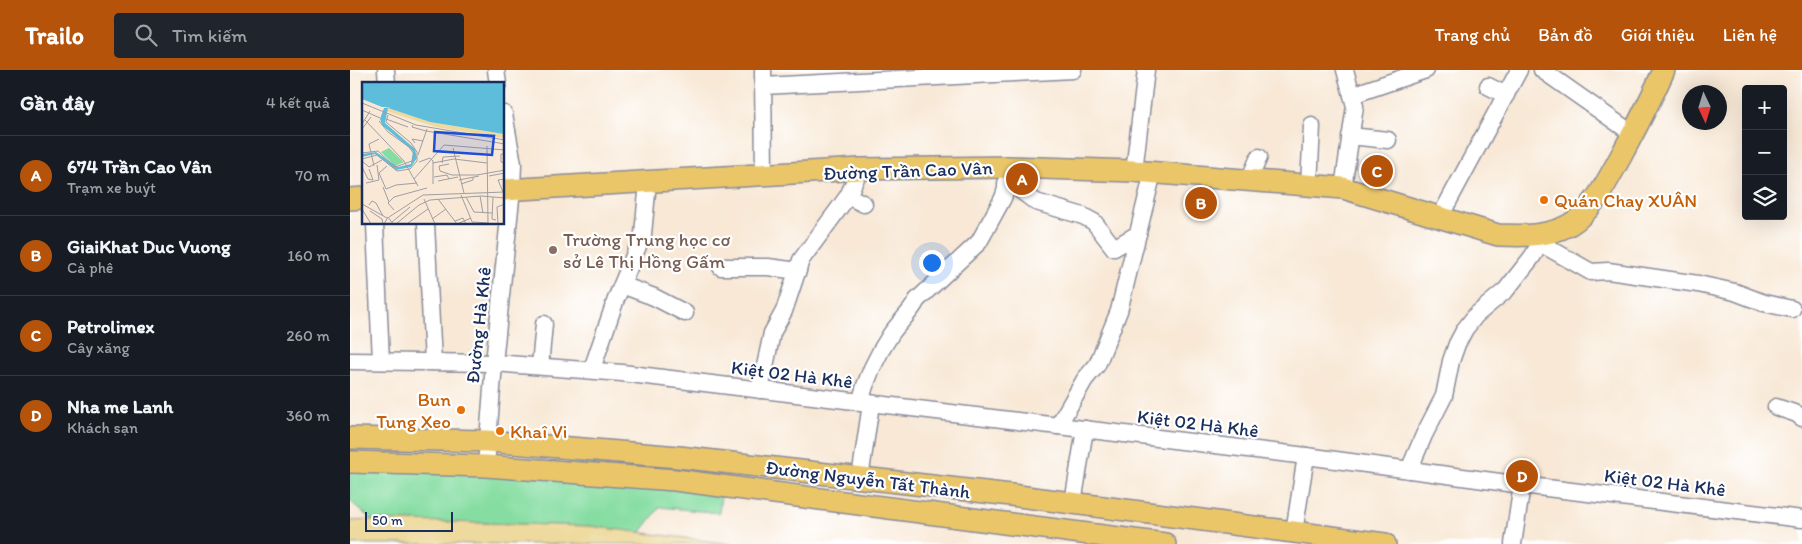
<!DOCTYPE html>
<html lang="vi">
<meta charset="utf-8">
<style>
:root{--surface:#171b24;--page:#20242c;--text:#f1f3f6;--muted:#9ea1a6;--line:#363941;--accent:#b45309}
body{margin:0;font-family:Itim,sans-serif;background:var(--page);color:var(--text)}
.controls{position:absolute;right:15px;top:15px;display:grid;overflow:hidden;border-radius:5px;box-shadow:0 5px 20px #0002}
.controls button{width:45px;height:45px;display:grid;place-items:center;padding:0;border:0;border-bottom:1px solid var(--line);background:var(--surface);color:var(--text);font:25px sans-serif}
.compass{position:absolute;left:1332px;top:15px;width:45px;height:45px;border-radius:50%;background:var(--surface);box-shadow:0 5px 20px #0002;rotate:176deg}
.scale{position:absolute;left:15px;bottom:12px;width:88px;box-sizing:border-box;padding-left:5px;border:2px solid #1b2f5e;border-top:0;font-size:14px;line-height:18px;white-space:nowrap;color:#1b2f5e;-webkit-text-stroke:4px #fff;paint-order:stroke}
.you{position:absolute;left:581px;top:192px;width:18px;height:18px;margin:-12px;border:4px solid #fff;border-radius:50%;background:#1a73e8;box-shadow:0 0 0 8px #1a73e833}
.badge{display:grid;place-items:center;width:32px;height:32px;border-radius:50%;background:var(--accent);color:#fff;font-size:16px;font-weight:700}
.pin{position:absolute;translate:-50% -50%;border:2px solid #fff;box-shadow:0 1px 5px #0006}
.list{margin:0;padding:0;list-style:none}
h2{display:flex;justify-content:space-between;align-items:center;height:65px;margin:0;padding:0 20px;font-size:21px}
h2 small{font-size:16px;font-weight:400;color:var(--muted)}
.list li{display:grid;grid-template-columns:32px 1fr auto;gap:15px;align-items:center;box-sizing:border-box;height:80px;padding:0 20px;border-top:1px solid var(--line)}
.list b{display:block;font-size:19px;white-space:nowrap}
.list p{margin:0;font-size:16px;white-space:nowrap;color:var(--muted)}
.list em{font-size:16px;font-style:normal;color:var(--muted)}
.icon{flex:none;width:28px;height:28px;fill:none;stroke:currentColor;stroke-width:2;stroke-linecap:round;stroke-linejoin:round}
.map{position:relative;flex:none;width:1452px;height:474px;overflow:hidden}
header{display:flex;align-items:center;gap:30px;box-sizing:border-box;height:70px;padding:0 25px;background:var(--accent);color:#fff}
header strong{font-size:24px}
nav{display:flex;gap:28px;margin-inline-start:auto;font-size:18px}
.search{width:350px;height:45px;background:var(--page);display:flex;align-items:center;gap:12px;box-sizing:border-box;padding:0 18px;border-radius:5px;color:var(--muted);font-size:19px}
main{display:flex}
aside{flex:1;background:var(--surface)}
.map>svg:first-child{display:block}
.green{fill:#85dda1;stroke:#508680}
.sand{fill:#eeda9e;stroke:#84847e}
.lines{fill:none;stroke-linecap:round;stroke-linejoin:round}
.minor-casing{stroke:#8a8c9a;stroke-width:19}
.major-casing{stroke:#8a8c9a;stroke-width:24}
.minor{stroke:#fff;stroke-width:16}
.major{stroke:#ebc669;stroke-width:21}
.food-dot{fill:#e8710a;stroke:#fff;stroke-width:2}
.education-dot{fill:#8d6e63;stroke:#fff;stroke-width:2}
.labels{text-anchor:middle;stroke-width:4.5;stroke-linejoin:round;paint-order:stroke}
.street-label{font-size:19px;fill:#1b2f5e;stroke:#fff}
.food-label{font-size:19px;fill:#c56008;stroke:#fff;text-anchor:start}
.education-label{font-size:19px;fill:#785e54;stroke:#fff;text-anchor:start}
.inset-road{fill:none;stroke:#a09ea5;stroke-width:1}
.view{fill:#1d4ed8;fill-opacity:0.15;stroke:#1d4ed8;stroke-width:2.5}
.inset-edge{fill:none;stroke:#1b2f5e;stroke-width:2.5}
</style>
<header>
<strong>Trailo</strong>
<div class="search"><svg class="icon" aria-label="search" viewBox="0 0 24 24"><circle cx="10" cy="10" r="6"/><path d="M15 15l6 6"/></svg>Tìm kiếm</div>
<nav><a>Trang chủ</a><a>Bản đồ</a><a>Giới thiệu</a><a>Liên hệ</a></nav>
</header>
<main>
<aside>
<h2>Gần đây<small>4 kết quả</small></h2>
<ul class="list">
<li><span class="badge">A</span><div><b>674 Trần Cao Vân</b><p>Trạm xe buýt</p></div><em>70 m</em></li>
<li><span class="badge">B</span><div><b>GiaiKhat Duc Vuong</b><p>Cà phê</p></div><em>160 m</em></li>
<li><span class="badge">C</span><div><b>Petrolimex</b><p>Cây xăng</p></div><em>260 m</em></li>
<li><span class="badge">D</span><div><b>Nha me Lanh</b><p>Khách sạn</p></div><em>360 m</em></li>
</ul>
</aside>
<div class="map">
<svg width="1452" height="474" viewBox="0 0 1452 474">
<rect width="100%" height="100%" fill="#fff"/>
<filter id="ink" filterUnits="userSpaceOnUse"><feTurbulence type="fractalNoise" baseFrequency=".02" numOctaves="2"/><feDisplacementMap in="SourceGraphic" scale="10" xChannelSelector="R" yChannelSelector="G"/><feConvolveMatrix kernelMatrix="1 2 1 2 8 2 1 2 1" color-interpolation-filters="sRGB"/></filter>
<filter id="wash" filterUnits="userSpaceOnUse"><feTurbulence type="fractalNoise" baseFrequency=".0096" numOctaves="4" result="noise"/><feDisplacementMap in="SourceGraphic" scale="20" xChannelSelector="R" yChannelSelector="G"/><feGaussianBlur stdDeviation="1.12" result="paint"/><feColorMatrix in="noise" values="0 0 0 0 0 0 0 0 0 0 0 0 0 0 0 0 0 1.4 0 .05"/><feComposite in="paint" operator="in"/></filter>
<g filter="url(#wash)">
<rect width="100%" height="100%" fill="#f8e8d5"/>
<path class="green" d="M0,392L372,416L369,443L310,437L290,463L239,456L22,450L0,431Z"/>
<path class="sand" d="M22,450L239,456L382,474H0V451Z"/>
</g>
<g filter="url(#ink)">
<g class="lines">
<defs>
<g id="minor">
<path d="M36,0L37,14"/>
<path d="M146,0L148,14"/>
<path d="M413,0L414,106"/>
<path d="M1192,0L1283,64"/>
<path d="M413,16L723,0"/>
<path d="M1138,16L1156,25"/>
<path d="M1002,25L1076,0"/>
<path d="M1000,66L1038,70"/>
<path d="M784,101L796,0"/>
<path d="M899,110L909,87"/>
<path d="M656,114L666,117L686,132L733,146L744,152L764,178L788,164"/>
<path d="M959,115L962,56"/>
<path d="M993,118L1005,36L995,0"/>
<path d="M498,126L514,134"/>
<path d="M1090,147L1169,0"/>
<path d="M25,154L31,291"/>
<path d="M76,154L83,292"/>
<path d="M1190,173L1241,202L1258,201L1348,214L1385,222L1414,233L1442,239"/>
<path d="M371,197H418L448,201"/>
<path d="M272,215L304,227L335,243"/>
<path d="M0,291L144,293L272,303L956,386L1172,415L1452,449"/>
<path d="M190,296L194,254"/>
<path d="M242,299L266,229L293,164L298,112"/>
<path d="M410,320L422,263L434,241L451,190L498,126L510,99"/>
<path d="M510,333C516,308 527,285 541,264C549,252 561,243 567,230L629,172L653,128L656,119L658,97"/>
<path d="M1426,337L1447,344L1452,348"/>
<path d="M708,356L735,309L747,295L769,241L803,102"/>
<path d="M136,396L144,293L162,119L163,94L154,44"/>
<path d="M1059,400L1074,365L1094,326L1101,291L1107,274L1115,259L1126,245L1156,220L1182,187L1196,164"/>
<path d="M510,408L521,334"/>
<path d="M723,433L735,359"/>
<path d="M944,462L956,386"/>
<path d="M1163,474L1172,415"/>
</g>
<g id="major">
<path d="M154,120L510,99L658,97L784,101L993,118L1148,165C1172,166 1197,167 1219,155C1244,140 1257,111 1271,86C1286,58 1301,29 1314,0"/>
<path d="M0,129L14,128"/>
<path d="M0,368L137,371L329,387L661,425L1035,474"/>
<path d="M0,392L136,396L325,410L815,474"/>
</g>
</defs>
<use href="#minor" class="minor-casing"/>
<use href="#major" class="major-casing"/>
<use href="#minor" class="minor"/>
<use href="#major" class="major"/>
</g>
</g>
<g class="food-dot">
<circle cx="1194" cy="130" r="5"/>
<circle cx="111" cy="340" r="5"/>
<circle cx="150" cy="361" r="5"/>
</g>
<circle class="education-dot" cx="203" cy="180" r="5"/>
<g class="labels">
<g class="street-label">
<text transform="translate(558 100) rotate(-2)" y="7">Đường Trần Cao Vân</text>
<text transform="translate(128 255) rotate(-84)" y="7">Đường Hà Khê</text>
<text transform="translate(442 304) rotate(7)" y="7">Kiệt 02 Hà Khê</text>
<text transform="translate(848 353) rotate(7)" y="7">Kiệt 02 Hà Khê</text>
<text transform="translate(518 409) rotate(7)" y="7">Đường Nguyễn Tất Thành</text>
<text transform="translate(1315 412) rotate(7)" y="7">Kiệt 02 Hà Khê</text>
</g>
<g class="food-label">
<text x="1204" y="137">Quán Chay XUÂN</text>
<text x="101" y="336" text-anchor="end">Bun<tspan x="101" dy="22">Tung Xeo</tspan></text>
<text x="160" y="368">Khaî Vi</text>
</g>
<g class="education-label">
<text x="213" y="176">Trường Trung học cơ<tspan x="213" dy="22">sở Lê Thị Hồng Gấm</tspan></text>
</g>
</g>
<g transform="translate(12 12)">
<rect width="142" height="142" fill="#f8e8d5"/>
<path d="M27,66L42,80L33,84L19,70Z" fill="#85dda1"/>
<path d="M26,26L68,40L142,52V56L74,45L24,29Z" fill="#eeda9e"/>
<path d="M0,0H142V52L68,40L26,26L23,41L53,67L55,76L49,85L34,88L13,72L0,75V72L14,70L36,85L49,82L51,69L20,43L18,37L22,26L29,25H20L0,17Z" fill="#5dbddb"/>
<path class="inset-road" d="M0,21L54,43L143,58M0,28L18,36M24,37L46,45M3,38L42,79L52,97M0,42L8,29M51,43L50,45L64,49L143,62M0,47L9,35M53,61L50,57L61,59M125,64L126,142M91,66L102,111M0,71L16,69L33,85L50,79L52,72L47,65L26,50L17,39M142,72H139V80L143,81M56,73L65,47M0,77L15,73L35,89L48,87L55,79V70L49,61L24,40L26,33M0,79L7,85L20,78M57,80L68,76L71,79V102M71,81L92,77L125,81M80,81L81,75L98,74M87,82L77,84L78,89L90,93H115L143,88M12,84L7,62L17,57M25,84L17,91L24,107L34,103L55,101M0,85L6,97L11,98L7,87M127,94L143,91M72,95L85,93L87,97M97,98L117,94M76,99L96,95M4,101L17,98L15,83M99,102L111,98V95M56,104L52,97L82,63L143,68M21,105L27,120M141,110L136,98L143,97M99,113L111,142M118,114L121,131M104,115L112,130L130,131M131,115L130,137L134,138M62,117L73,142M76,117L95,142L109,136M0,122L25,136M7,123L10,119L14,121L21,134M0,127L9,142M32,128L26,121L32,115L65,106M8,129L20,137L21,142M27,135L61,113L143,110M70,137L84,127M93,139L101,136L104,142M30,140L48,125M111,140L126,141M46,141L66,127M22,142L26,135L31,142M34,142L57,123L68,118L119,114L143,116M136,142L135,125L143,122"/>
<path class="view" d="M73,50L132,54L130,73L72,69Z"/>
<rect width="142" height="142" class="inset-edge"/>
</g>
</svg>
<div class="controls">
<button>+</button>
<button>−</button>
<button><svg class="icon" aria-label="layers" viewBox="0 0 24 24"><path d="M12 4l9 5-9 5-9-5zM3 14l9 5 9-5"/></svg></button>
</div>
<svg class="compass" viewBox="-18 -18 36 36"><path d="M0-13l5 13h-10z" fill="#e53935"/><path d="M0 13l5-13h-10z" fill="#9ea1a6"/></svg>
<div class="scale">50 m</div>
<div class="you"></div>
<div class="pin badge" style="left:672px;top:109px">A</div>
<div class="pin badge" style="left:851px;top:133px">B</div>
<div class="pin badge" style="left:1027px;top:101px">C</div>
<div class="pin badge" style="left:1172px;top:406px">D</div>
</div>
</main>
